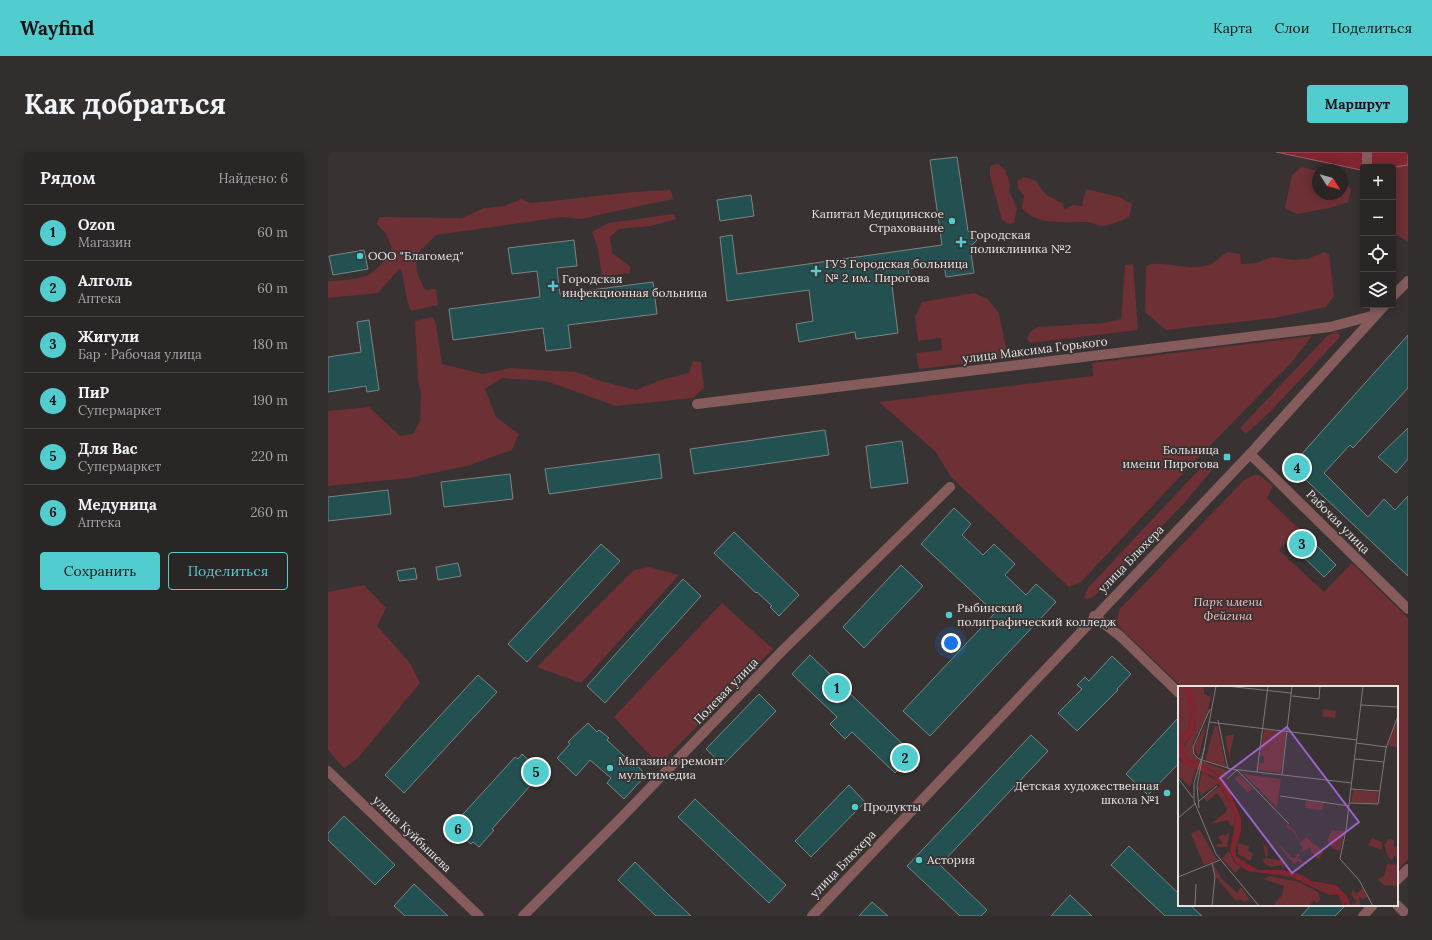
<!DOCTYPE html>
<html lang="ru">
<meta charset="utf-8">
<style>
:root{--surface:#2a2626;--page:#322e2e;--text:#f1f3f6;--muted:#a5a5a7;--line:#464343;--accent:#52cdcf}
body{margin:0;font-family:Lora,serif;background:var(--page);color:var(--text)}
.controls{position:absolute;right:12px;top:12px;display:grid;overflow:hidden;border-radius:4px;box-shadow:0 2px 10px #0003}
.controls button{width:36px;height:36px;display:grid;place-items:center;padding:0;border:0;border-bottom:1px solid var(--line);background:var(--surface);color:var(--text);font:20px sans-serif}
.compass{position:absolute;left:984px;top:12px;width:36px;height:36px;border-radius:50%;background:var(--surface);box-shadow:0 2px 10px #0003;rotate:127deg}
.you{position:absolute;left:623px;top:491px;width:14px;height:14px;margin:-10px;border:3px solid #fff;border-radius:50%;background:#1a73e8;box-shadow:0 0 0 6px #1a73e833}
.badge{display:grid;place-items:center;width:26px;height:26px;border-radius:50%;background:var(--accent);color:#111;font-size:13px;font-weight:700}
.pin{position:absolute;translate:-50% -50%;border:2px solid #fff;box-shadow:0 1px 4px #0006}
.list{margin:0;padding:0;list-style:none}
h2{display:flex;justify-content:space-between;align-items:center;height:52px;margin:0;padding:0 16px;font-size:17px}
h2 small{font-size:13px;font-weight:400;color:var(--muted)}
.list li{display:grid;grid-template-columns:26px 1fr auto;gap:12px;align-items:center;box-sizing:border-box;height:56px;padding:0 16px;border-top:1px solid var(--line)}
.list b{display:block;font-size:15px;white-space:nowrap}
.list p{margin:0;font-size:13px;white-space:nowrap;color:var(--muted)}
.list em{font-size:13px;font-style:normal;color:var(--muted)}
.actions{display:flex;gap:8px;padding:12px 16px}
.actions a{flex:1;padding:9px 0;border:1px solid var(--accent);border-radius:4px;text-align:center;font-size:14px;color:var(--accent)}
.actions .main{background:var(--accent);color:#111}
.icon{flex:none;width:22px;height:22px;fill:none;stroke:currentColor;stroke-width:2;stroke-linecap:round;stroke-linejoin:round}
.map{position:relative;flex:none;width:1080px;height:764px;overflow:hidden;border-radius:4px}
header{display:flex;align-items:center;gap:24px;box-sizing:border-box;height:56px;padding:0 20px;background:var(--accent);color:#111}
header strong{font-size:19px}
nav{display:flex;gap:22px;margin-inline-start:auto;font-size:14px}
.intro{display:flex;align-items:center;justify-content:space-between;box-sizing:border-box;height:96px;padding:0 24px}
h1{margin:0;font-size:28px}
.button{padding:10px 18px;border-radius:4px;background:var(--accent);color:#111;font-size:14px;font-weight:700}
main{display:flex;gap:24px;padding:0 24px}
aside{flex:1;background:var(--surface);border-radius:4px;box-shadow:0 2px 10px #0003}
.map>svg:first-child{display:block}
.green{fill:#6d3035}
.water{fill:#812531;stroke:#9f5e66}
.building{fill:#235152;stroke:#7d8383}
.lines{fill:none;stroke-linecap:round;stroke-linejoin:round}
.pedestrian{stroke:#865b5c;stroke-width:10}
.minor{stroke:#865b5c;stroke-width:10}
.tertiary{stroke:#865b5c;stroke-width:10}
.poi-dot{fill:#52cdcf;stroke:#383232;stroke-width:1.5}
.labels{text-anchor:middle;stroke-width:3.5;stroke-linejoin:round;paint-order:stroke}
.poi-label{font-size:12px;fill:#e6e3e3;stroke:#383232;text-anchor:start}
.street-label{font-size:12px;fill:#e6e3e3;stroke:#383232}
.park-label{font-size:12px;font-style:italic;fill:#f4bebf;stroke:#383232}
.inset-road{fill:none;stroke:#7e7979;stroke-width:1}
.view{fill:#9b63ca;fill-opacity:0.15;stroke:#9b63ca;stroke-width:2}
.inset-edge{fill:none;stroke:#e6e3e3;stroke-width:2}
</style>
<header>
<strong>Wayfind</strong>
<nav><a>Карта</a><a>Слои</a><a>Поделиться</a></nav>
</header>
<div class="intro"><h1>Как добраться</h1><a class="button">Маршрут</a></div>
<main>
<aside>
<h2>Рядом<small>Найдено: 6</small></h2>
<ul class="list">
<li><span class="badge">1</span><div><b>Ozon</b><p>Магазин</p></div><em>60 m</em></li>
<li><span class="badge">2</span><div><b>Алголь</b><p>Аптека</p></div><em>60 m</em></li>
<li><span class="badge">3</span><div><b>Жигули</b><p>Бар · Рабочая улица</p></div><em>180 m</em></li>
<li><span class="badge">4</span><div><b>ПиР</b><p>Супермаркет</p></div><em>190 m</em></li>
<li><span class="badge">5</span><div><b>Для Вас</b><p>Супермаркет</p></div><em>220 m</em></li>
<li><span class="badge">6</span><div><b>Медуница</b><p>Аптека</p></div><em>260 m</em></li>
</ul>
<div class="actions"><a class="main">Сохранить</a><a>Поделиться</a></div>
</aside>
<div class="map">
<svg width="1080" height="764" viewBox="0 0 1080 764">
<rect width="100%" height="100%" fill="#383232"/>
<g class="green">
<path d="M670,12L677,18L682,31L681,39L689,56L686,71L681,72L674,68L662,24V14Z"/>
<path d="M1080,13V90L1065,80V15Z"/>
<path d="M974,15L990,19V42H1014V30L1023,37L1020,50L1002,56L969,62L957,56L964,23Z"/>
<path d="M696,25L708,29L717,42L735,52L737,58L744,53L754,54L758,37L791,45L804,52L801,65C793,68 782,74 774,74C769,74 764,70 759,70C740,70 707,74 694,56L696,44L690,36L689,29Z"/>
<path d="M343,38L345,47L279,61L254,67L234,65L108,83L88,103L89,121L97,138L108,137L110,153L83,159C76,145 78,130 72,116L50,141L0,146V129C34,127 46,128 64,96L58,82L49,72L51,65L134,66L156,56L177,54L193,47L203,51C250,47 296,39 343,38Z"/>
<path d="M346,62L348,67L323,74L291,77L282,85L284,101L302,114V121L274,124L270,97L264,80L280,71Z"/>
<path d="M899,100L912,102L913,112L928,111L944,105L967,108L979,107L996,100L1001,102L1006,144L998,155L946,166L838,178L817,160L818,114C831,107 862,120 880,113C887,111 893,104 899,100Z"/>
<path d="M805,112L810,178L702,191L699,187L702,180L710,175L775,171L793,167L797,113Z"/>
<path d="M646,141L660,147L671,162L678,196L673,207L591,217L588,201L614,198L613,186L590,189L587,164L594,150Z"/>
<path d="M105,165L108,172L114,212L155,222L182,216L248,220L276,230L308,238L333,228L361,221L365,209L373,210L376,236L365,246L288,254L218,229L174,226L157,237L168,265L191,282L184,298L139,314L81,326L0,334V259L41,255L72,284L85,282L92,269L93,242L90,228L87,169Z"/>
<path d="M1008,179L1012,183L1011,186L943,259L918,282L912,276L999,184Z"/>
<path d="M984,184L963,211L861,315L752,431L741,435L623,325L608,300L551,250L765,224L764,211Z"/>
<path d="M879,309L886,316L857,350L767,444L759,447L756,445L760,436Z"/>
<path d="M926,323H931L945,334L939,346L971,377L951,398L996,440L1024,411L1080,466V707L1069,719V535H854L793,477L788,469L792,457L916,328Z"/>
<path d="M321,415L351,423L253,531L209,515L306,418Z"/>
<path d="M36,433L58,456L49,474L82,511L92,531L30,606L16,616L0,598V440Z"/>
<path d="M394,451L445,497L331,613L286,565Z"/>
</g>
<path class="water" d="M948,0H1080V13L1065,15H1035L1033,18Z"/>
<g class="building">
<path d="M629,5L640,79L649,88L642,95L646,121L618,125L616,112L580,117L581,123L563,126L570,181L528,187L527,180L471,190L468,172L485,169L481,138L399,149L392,85L404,83L409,122L614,93L602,8Z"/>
<path d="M423,43L426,64L392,69L389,48Z"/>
<path d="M246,88L249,114L229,116L232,142L325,130L329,162L240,173L243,196L218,199L215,176L125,188L121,157L212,145L209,119L184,122L180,96Z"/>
<path d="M36,98L40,117L5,123L1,104Z"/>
<path d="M41,168L51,238L39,240L38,234L0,240V205L33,200L29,170Z"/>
<path d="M1080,183V236L1025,296L1022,293L996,321L1040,365L1056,347L1067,358L1080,344V424L963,314Z"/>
<path d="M1080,276V307L1068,321L1050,305Z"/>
<path d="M497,278L501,303L366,322L362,297Z"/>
<path d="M574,289L580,331L543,336L538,294Z"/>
<path d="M331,302L334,326L221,342L217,317Z"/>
<path d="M182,322L185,347L116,355L113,330Z"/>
<path d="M60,338L63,362L0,369V345Z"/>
<path d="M626,356L643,372L634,383L655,403L666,392L687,412L677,423L698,443L708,432L728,450L602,584L575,559L667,461L593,392Z"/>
<path d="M406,380L471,443L451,464L442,455L444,454L429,440L428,441L386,401Z"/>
<path d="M976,381L1008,413L996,425L964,394Z"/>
<path d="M273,392L292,409L199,510L180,492Z"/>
<path d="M130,411L133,424L110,428L108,415Z"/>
<path d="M573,413L595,434L536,496L515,475Z"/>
<path d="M87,416L89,427L71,429L69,419Z"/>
<path d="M355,427L373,444L277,551L259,534Z"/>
<path d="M482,503L585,602L584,603L587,606L577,615L575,613L567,621L524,580L517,587L502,572L509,565L464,522Z"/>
<path d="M784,504L803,522L789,537L790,538L749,579L730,561L754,537L749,533L757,525L761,529Z"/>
<path d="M150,523L169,540L76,641L57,623Z"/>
<path d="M431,542L448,559L395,613L378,597Z"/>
<path d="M851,565V611L820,643L798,622Z"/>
<path d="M260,571L269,580L271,578L281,586L279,588L297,605L299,603L318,623L296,647L279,631L283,626L262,608L248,624L229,606L242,592L240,590Z"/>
<path d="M703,583L720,599L612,713L659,758L653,764H632L579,714Z"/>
<path d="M194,602L212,619L208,623L210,625L164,677L166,678L151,695L145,690L143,692L134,684L136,682L126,672L187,605L190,607Z"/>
<path d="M521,633L537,650L483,705L467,689Z"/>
<path d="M367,647L458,733L441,751L350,665Z"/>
<path d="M16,664L67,713L47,733L0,688V681Z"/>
<path d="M801,694L851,742V753H862L874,764H837L783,713Z"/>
<path d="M307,710L343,745L363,764H328L290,728Z"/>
<path d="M86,732L120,764H77L66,754Z"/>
<path d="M742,743L764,764H723Z"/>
<path d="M544,750L560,764H531Z"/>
<path d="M983,753H1018L1007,764H973Z"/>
</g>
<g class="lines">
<path class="pedestrian" d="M1039,0V15"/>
<g class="minor">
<path d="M369,252L1002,175L1047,163V153"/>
<path d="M922,302L1080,457"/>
<path d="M766,464L792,484L851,541"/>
<path d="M0,619L151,764"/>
<path d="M1069,728L1080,717"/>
<path d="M1069,753L1080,764"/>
<path d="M195,764L293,666L455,498L622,335"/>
<path d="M1035,764L1045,753"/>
</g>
<g class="tertiary">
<path d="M1065,144L1080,129"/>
<path d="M484,764L922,302L1057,153"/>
</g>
</g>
<g class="poi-dot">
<circle cx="624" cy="69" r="4"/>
<path d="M631 84h4v4h4v4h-4v4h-4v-4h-4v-4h4z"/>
<circle cx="32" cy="104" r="4"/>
<path d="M486 113h4v4h4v4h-4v4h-4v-4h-4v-4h4z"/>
<path d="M223 128h4v4h4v4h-4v4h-4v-4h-4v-4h4z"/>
<rect x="895" y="301" width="8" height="8" rx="2"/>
<circle cx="621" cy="463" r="4"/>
<circle cx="282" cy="616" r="4"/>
<circle cx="839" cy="641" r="4"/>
<circle cx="527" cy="655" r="4"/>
<circle cx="591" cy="708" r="4"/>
</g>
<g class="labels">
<g class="poi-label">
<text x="616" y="66" text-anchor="end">Капитал Медицинское<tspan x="616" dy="14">Страхование</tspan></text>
<text x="642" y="87">Городская<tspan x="642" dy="14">поликлиника №2</tspan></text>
<text x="40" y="108">ООО "Благомед"</text>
<text x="497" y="116">ГУЗ Городская больница<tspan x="497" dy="14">№ 2 им. Пирогова</tspan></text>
<text x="234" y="131">Городская<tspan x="234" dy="14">инфекционная больница</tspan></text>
<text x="891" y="302" text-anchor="end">Больница<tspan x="891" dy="14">имени Пирогова</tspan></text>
<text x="629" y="460">Рыбинский<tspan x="629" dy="14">полиграфический колледж</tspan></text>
<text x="290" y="613">Магазин и ремонт<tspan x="290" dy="14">мультимедиа</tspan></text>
<text x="831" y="638" text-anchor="end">Детская художественная<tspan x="831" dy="14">школа №1</tspan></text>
<text x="535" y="659">Продукты</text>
<text x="599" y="712">Астория</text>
</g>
<g class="street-label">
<text transform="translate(707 198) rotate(-7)" y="4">улица Максима Горького</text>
<text transform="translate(1010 370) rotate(45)" y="4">Рабочая улица</text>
<text transform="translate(803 407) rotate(-46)" y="4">улица Блюхера</text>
<text transform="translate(398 539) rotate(-46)" y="4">Полевая улица</text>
<text transform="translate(84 682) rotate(44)" y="4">улица Куйбышева</text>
<text transform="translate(515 712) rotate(-46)" y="4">улица Блюхера</text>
</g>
<g class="park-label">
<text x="900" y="454">Парк имени<tspan x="900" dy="14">Фейгина</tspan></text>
</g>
</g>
<g transform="translate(850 534)">
<rect width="220" height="220" fill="#383232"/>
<path d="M0,0H6L10,8L13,28L11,40L0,57ZM12,0H26V8L33,11L29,28L15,57V67L21,74L48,84L50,89L46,93L26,79L11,74L5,66V61L16,46L18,35V22ZM145,23L158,25L157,32L144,30ZM220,32V61L211,60L210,59ZM29,36L21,69L20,70L16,61ZM37,39L40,41L48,81L27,74ZM86,43L108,46L103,87L80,84L82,77H86V70H82ZM50,49H56L52,67L53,79L47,51ZM0,71L2,75L18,83L12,101L0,90ZM24,85L41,97L23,109L20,103ZM65,88L103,93L99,122L83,105ZM61,89L74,102L70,107L57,93ZM42,100L58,130L56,141L52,139L50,134L33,138L48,126L49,122L39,107L29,116L26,112ZM175,104L200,106L199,118L173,116ZM128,115L146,117L144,124L127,122ZM109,138L117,145L122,157L128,151L145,166L141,174L133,166V161L121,167L125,163L123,159L114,144L108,141ZM21,143L39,174L26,179L13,148ZM154,144L167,145L162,165L155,163L149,155ZM51,147L49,161H38L39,158H45L40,151L46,148L47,151L48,148ZM194,152L204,156V164L190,159ZM95,153L114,172H117L120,167L122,169L119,173H123L126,179L120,175L116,178ZM211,153L216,154V161L220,162V175L217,169L214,174L210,171L206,159ZM60,157L71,160L70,164L75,168L72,175L60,168ZM85,157L90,162L89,172L105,175L107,183L103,179L93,181L86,177L85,173L88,172ZM51,165L57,177L63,181L57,187L44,172ZM35,178L44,193L59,207L63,201L71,213L66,216L63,213L58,215L38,191ZM209,178L220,179V200L206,199L200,193L206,190ZM92,190L121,196L140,206L142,214L139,218L136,214L131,220H95L104,209L106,200L85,193ZM133,197L155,202L156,206L150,207ZM185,202L189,211L184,213L181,210L182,220H173L174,217L176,219L179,215L173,209L175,203L178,208Z" fill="#6d3035"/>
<path d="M6,0H12L14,4L19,28L16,46L6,58L5,65L11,74L26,79L48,96L63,132V145L57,165L59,171L80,184H105L124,189L133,195L158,199L169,210L173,220H169L167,216L165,220L160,208L151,209L114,191L70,185L58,177L52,165L58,132L46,106L36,91L7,78L0,71V57L11,40L13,29ZM133,197L155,202L156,206L150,207Z" fill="#812531" fill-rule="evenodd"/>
<path class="inset-road" d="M48,0L113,7M185,0L168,144L162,173L181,194L195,220M114,10L141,13L142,0M183,19L220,21M32,23L15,61L16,68L21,73L53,83L174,97M40,34L50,83M31,36L179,54M178,57L209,61M27,61L16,97V115L38,168L81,220M177,73L206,76M79,86L90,0M104,89L114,0M0,92L15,112M49,93L59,84L111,138M173,103L201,105M102,110L171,120M21,115L39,100M172,117L200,118L208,62L220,30M21,122L19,100L38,0M0,132L18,117M0,191L42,174M17,220L18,198M34,220L37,191L34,177"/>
<path class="view" d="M109,41L181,136L114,187L42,92Z"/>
<rect width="220" height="220" class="inset-edge"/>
</g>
</svg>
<div class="controls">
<button>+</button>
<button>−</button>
<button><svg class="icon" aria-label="locate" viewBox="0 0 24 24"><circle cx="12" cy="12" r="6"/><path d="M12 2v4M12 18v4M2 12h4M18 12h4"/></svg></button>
<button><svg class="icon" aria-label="layers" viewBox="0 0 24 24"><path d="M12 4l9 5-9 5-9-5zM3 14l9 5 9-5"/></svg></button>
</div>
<svg class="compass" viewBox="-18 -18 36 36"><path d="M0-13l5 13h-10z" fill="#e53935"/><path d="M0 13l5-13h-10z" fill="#a5a5a7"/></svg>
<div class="you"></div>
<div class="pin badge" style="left:509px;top:536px">1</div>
<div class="pin badge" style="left:577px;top:606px">2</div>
<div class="pin badge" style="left:974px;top:392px">3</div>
<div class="pin badge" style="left:969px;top:316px">4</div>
<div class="pin badge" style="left:208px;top:620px">5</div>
<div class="pin badge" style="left:130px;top:677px">6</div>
</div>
</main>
